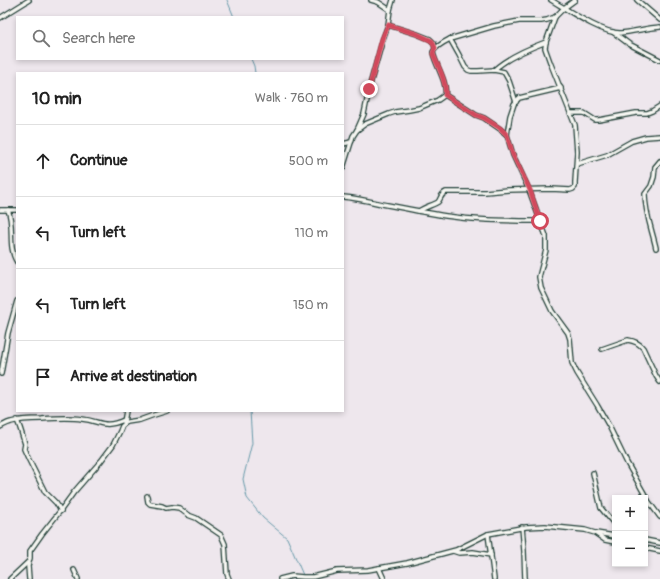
<!DOCTYPE html>
<meta charset="utf-8">
<style>
:root{--surface:#fff;--page:#f6f6f6;--text:#222;--muted:#767676;--line:#e0e0e0}
body{margin:0;font-family:Pangolin,sans-serif;background:var(--page);color:var(--text)}
.controls{position:absolute;right:12px;bottom:12px;display:grid;overflow:hidden;border-radius:0px;box-shadow:0 2px 6px #0003}
.controls button{width:36px;height:36px;display:grid;place-items:center;padding:0;border:0;border-bottom:1px solid var(--line);background:var(--surface);color:var(--text);font:20px sans-serif}
.stop{position:absolute;width:12px;height:12px;margin:-9px;border:3px solid #d1495b;border-radius:50%;background:#fff}
.stop.end{background:#d1495b;border-color:#fff;box-shadow:0 1px 4px #0008}
.list{margin:0;padding:0;list-style:none}
h2{display:flex;justify-content:space-between;align-items:center;height:52px;margin:0;padding:0 16px;font-size:17px}
h2 small{font-size:13px;font-weight:400;color:var(--muted)}
.list li{display:grid;grid-template-columns:26px 1fr auto;gap:12px;align-items:center;box-sizing:border-box;height:72px;padding:0 16px;border-top:1px solid var(--line)}
.list b{display:block;font-size:15px;white-space:nowrap}
.list em{font-size:13px;font-style:normal;color:var(--muted)}
.icon{flex:none;width:22px;height:22px;fill:none;stroke:currentColor;stroke-width:2;stroke-linecap:round;stroke-linejoin:round}
.map{position:relative;flex:none;width:660px;height:579px;overflow:hidden}
.search{position:absolute;background:var(--surface);box-shadow:0 2px 6px #0003;left:16px;top:16px;width:328px;height:44px;display:flex;align-items:center;gap:10px;box-sizing:border-box;padding:0 14px;border-radius:0px;color:var(--muted);font-size:15px}
.panel{position:absolute;background:var(--surface);box-shadow:0 2px 6px #0003;left:16px;top:72px;width:328px;height:340px;border-radius:0px}
.map>svg:first-child{display:block}
.lines{fill:none;stroke-linecap:round;stroke-linejoin:round}
.stream{stroke:#6699a9;stroke-width:1}
.minor-casing{stroke:#1f3d34;stroke-width:6}
.minor{stroke:#f6f6f2;stroke-width:3.5}
.route{stroke:#d1495b;stroke-width:5}
</style>
<div class="map">
<svg width="660" height="579" viewBox="0 0 660 579">
<rect width="100%" height="100%" fill="#eee7ed"/>
<filter id="ink" filterUnits="userSpaceOnUse"><feTurbulence type="fractalNoise" baseFrequency=".025" numOctaves="2"/><feDisplacementMap in="SourceGraphic" scale="8" xChannelSelector="R" yChannelSelector="G"/><feConvolveMatrix kernelMatrix="1 2 1 2 8 2 1 2 1" color-interpolation-filters="sRGB"/></filter>
<g filter="url(#ink)">
<g class="lines">
<g class="stream">
<path d="M227,0L234,17"/>
<path d="M251,59L254,66L255,73"/>
<path d="M250,411L252,443L243,479L247,498L263,518L287,538L303,575"/>
</g>
<defs>
<g id="minor">
<path d="M371,0L378,2L390,10"/>
<path d="M551,0C568,10 601,33 620,33C633,32 646,28 660,27"/>
<path d="M637,0L660,20"/>
<path d="M0,18L29,0"/>
<path d="M388,25L417,34L430,39L434,43L435,48"/>
<path d="M613,32L629,44L660,60"/>
<path d="M450,39L459,55L465,67L468,70L471,71H478L494,70L504,72L509,81L516,102"/>
<path d="M494,70C508,57 527,49 546,42"/>
<path d="M561,88L519,98L514,104L510,116L507,135L513,155L529,190L546,236V250L539,277L541,288L552,311L568,333L570,339L572,363L577,373L597,405L609,426L627,463L649,502L660,517"/>
<path d="M445,95L476,115L484,118L500,129L507,135"/>
<path d="M571,113H584L595,120H599L636,113H647L652,111L660,106"/>
<path d="M357,130L365,124L389,114L395,112L409,110L419,108L438,100L445,95C448,82 435,65 433,52C436,46 444,42 450,39L494,26L519,21H541L547,20L555,17L564,8L575,0"/>
<path d="M343,144L351,142"/>
<path d="M577,164L607,155L632,141L646,137L660,136"/>
<path d="M343,168L353,136L357,130L364,114L371,81L383,39L388,25L390,10L393,0"/>
<path d="M343,197C356,198 369,201 382,204C406,208 430,214 454,217C483,221 511,221 540,221"/>
<path d="M0,210H17"/>
<path d="M8,210C15,226 7,247 17,262"/>
<path d="M419,211C425,207 433,205 438,202C441,199 440,195 446,192H485L508,190L551,189L570,190L573,189L575,187V182L577,152L575,125L550,62L545,48L546,42L555,17"/>
<path d="M656,248C652,230 645,213 645,194L651,186L654,177L655,167L660,161"/>
<path d="M602,349L628,340C635,341 639,343 643,348L656,376L660,382"/>
<path d="M1,374L8,333L17,301"/>
<path d="M17,420L20,428L25,444L24,449L29,460L45,492L56,503L61,511"/>
<path d="M124,422L126,411"/>
<path d="M0,427C4,425 7,423 11,422C21,419 32,419 42,419C55,418 69,417 82,419C101,421 103,429 124,420"/>
<path d="M593,473L601,508L615,525"/>
<path d="M147,496L148,502L150,504L162,506L166,508L172,507L179,508L188,515L196,518L221,535L225,544L227,574L229,579"/>
<path d="M522,527L524,551L525,579"/>
<path d="M596,533L615,536"/>
<path d="M488,534L494,579"/>
<path d="M645,540L660,543"/>
<path d="M645,548L660,551"/>
<path d="M453,551L459,553L473,552L491,555"/>
<path d="M379,568L384,579"/>
<path d="M74,570L78,579"/>
<path d="M10,579L28,562"/>
<path d="M29,579L28,566L30,558V551L42,534L61,510L74,492L101,461L113,445L120,431L122,426L127,422L140,420L151,416L167,411"/>
<path d="M280,579L292,576L303,577H313L337,571L368,570L407,563L456,550L488,534L526,527L545,526L585,530L595,533L605,540L615,542"/>
</g>
</defs>
<use href="#minor" class="minor-casing"/>
<use href="#minor" class="minor"/>
</g>
</g>
<g class="lines" filter="url(#ink)">
<path class="route" d="M369,89L382,39L388,25L417,34L432,41L435,48L434,50L433,54C437,64 448,84 445,95L476,115L484,118L500,128L507,135L513,155L530,190L540,221"/>
</g>
</svg>
<div class="controls">
<button>+</button>
<button>−</button>
</div>
<div class="stop" style="left:540px;top:221px"></div>
<div class="stop end" style="left:369px;top:89px"></div>
<div class="search"><svg class="icon" aria-label="search" viewBox="0 0 24 24"><circle cx="10" cy="10" r="6"/><path d="M15 15l6 6"/></svg>Search here</div>
<section class="panel">
<h2>10 min<small>Walk · 760 m</small></h2>
<ul class="list">
<li><svg class="icon" aria-label="ahead" viewBox="0 0 24 24"><path d="M12 20V5M6 11l6-6 6 6"/></svg><div><b>Continue</b></div><em>500 m</em></li>
<li><svg class="icon" aria-label="left" viewBox="0 0 24 24"><path d="M17 20v-9H6M10 6l-5 5 5 5"/></svg><div><b>Turn left</b></div><em>110 m</em></li>
<li><svg class="icon" aria-label="left" viewBox="0 0 24 24"><path d="M17 20v-9H6M10 6l-5 5 5 5"/></svg><div><b>Turn left</b></div><em>150 m</em></li>
<li><svg class="icon" aria-label="arrive" viewBox="0 0 24 24"><path d="M6 21V4h12l-3 4 3 4H6"/></svg><div><b>Arrive at destination</b></div></li>
</ul>
</section>
</div>
